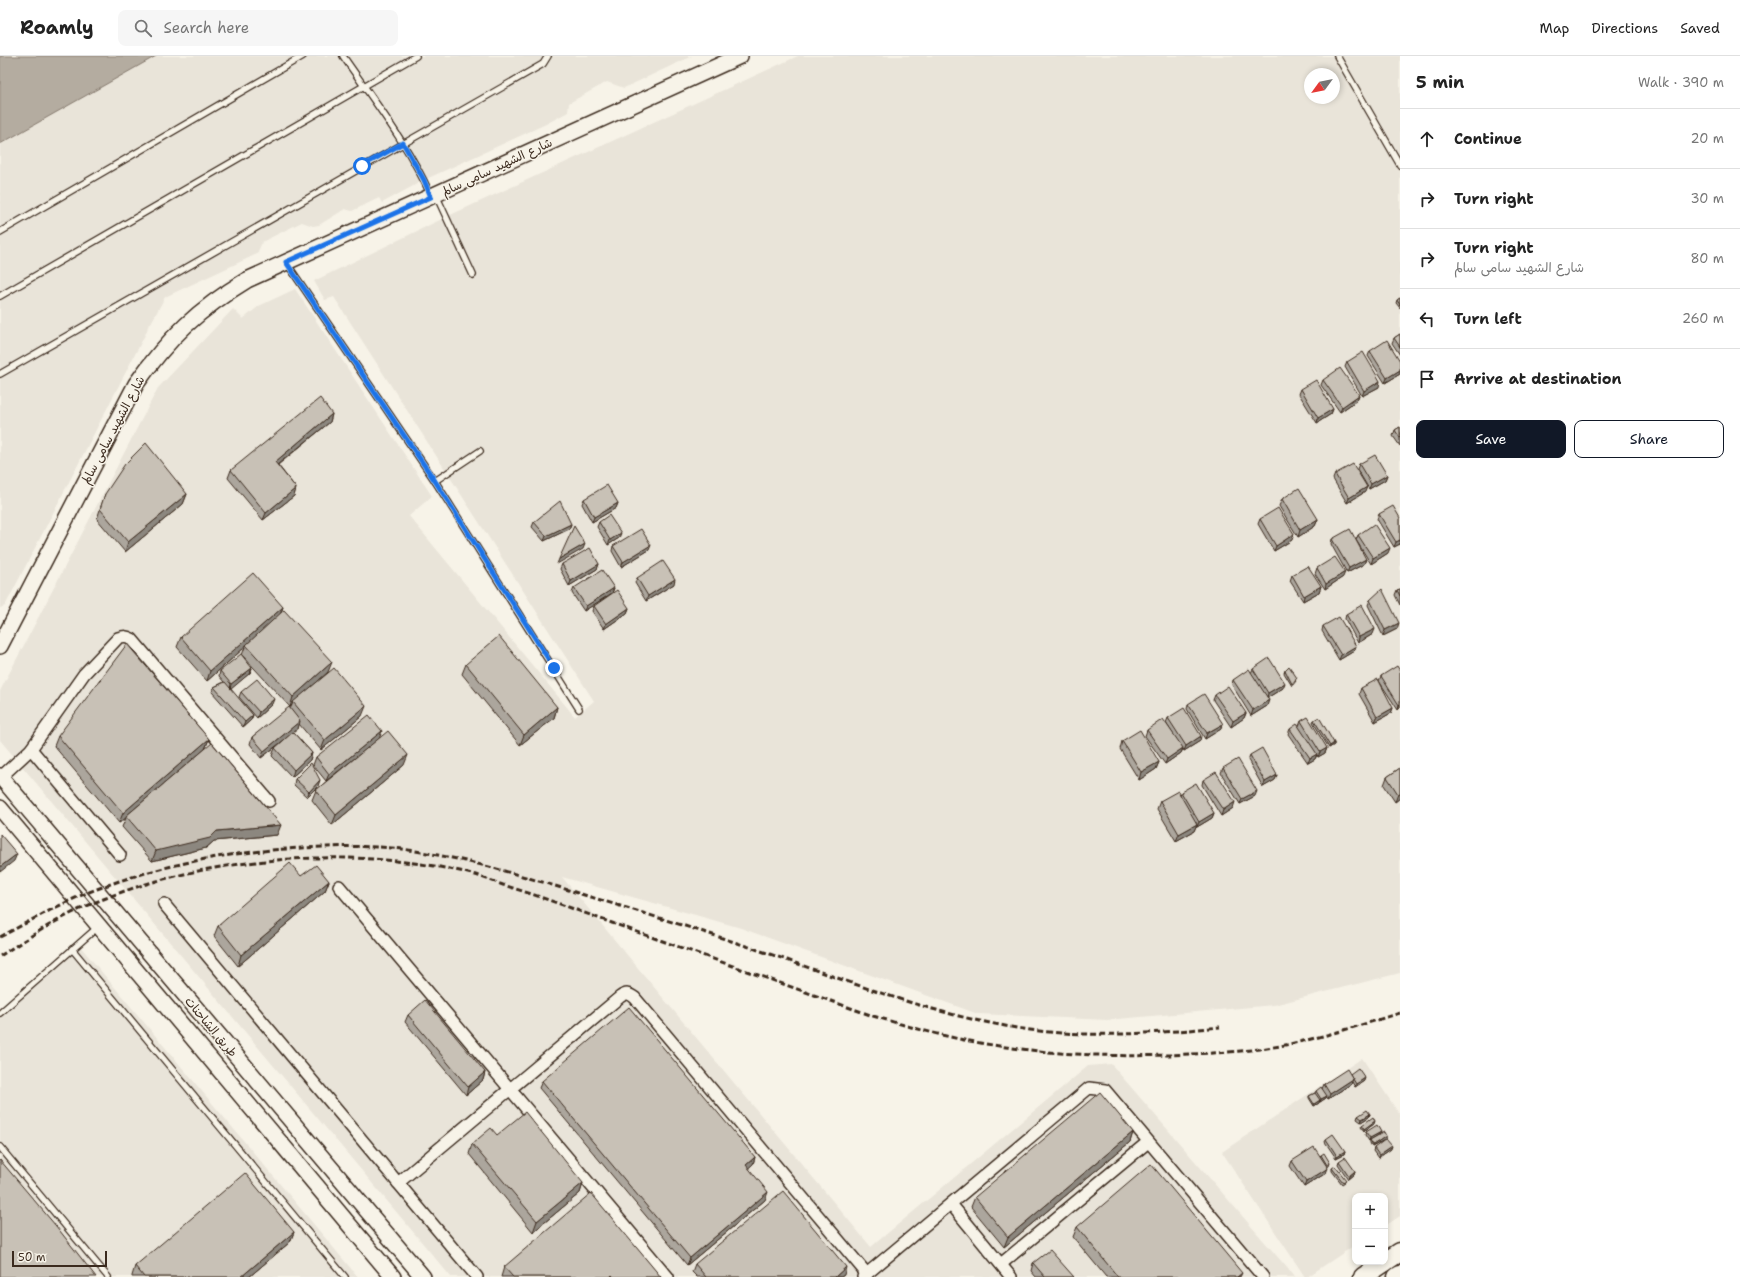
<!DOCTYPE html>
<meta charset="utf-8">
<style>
:root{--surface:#fff;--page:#f6f6f6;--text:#222;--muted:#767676;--line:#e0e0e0;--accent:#111827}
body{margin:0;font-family:"Shantell Sans","Playpen Sans Arabic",sans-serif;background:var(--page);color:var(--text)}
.controls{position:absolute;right:12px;bottom:12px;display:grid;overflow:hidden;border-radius:8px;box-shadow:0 2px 6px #0003}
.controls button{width:36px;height:36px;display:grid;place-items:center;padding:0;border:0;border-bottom:1px solid var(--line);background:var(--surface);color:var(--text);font:20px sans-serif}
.compass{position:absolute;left:1304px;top:12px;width:36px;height:36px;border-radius:50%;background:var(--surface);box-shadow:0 2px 6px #0003;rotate:237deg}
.scale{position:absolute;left:12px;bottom:10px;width:95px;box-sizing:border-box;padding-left:4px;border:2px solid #3b2a1e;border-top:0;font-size:11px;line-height:14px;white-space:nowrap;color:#3b2a1e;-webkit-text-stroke:3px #f7f3e8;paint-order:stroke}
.stop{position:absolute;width:12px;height:12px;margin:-9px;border:3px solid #1a73e8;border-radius:50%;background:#fff}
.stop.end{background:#1a73e8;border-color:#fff;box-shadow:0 1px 4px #0008}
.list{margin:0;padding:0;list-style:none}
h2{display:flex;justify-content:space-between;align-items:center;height:52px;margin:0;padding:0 16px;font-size:17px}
h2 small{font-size:13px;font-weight:400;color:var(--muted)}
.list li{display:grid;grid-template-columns:26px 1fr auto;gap:12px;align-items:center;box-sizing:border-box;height:60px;padding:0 16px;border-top:1px solid var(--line)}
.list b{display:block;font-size:15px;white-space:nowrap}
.list p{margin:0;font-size:13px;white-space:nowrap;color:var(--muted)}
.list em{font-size:13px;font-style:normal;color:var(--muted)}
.actions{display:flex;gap:8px;padding:12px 16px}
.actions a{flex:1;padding:9px 0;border:1px solid var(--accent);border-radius:8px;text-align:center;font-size:14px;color:var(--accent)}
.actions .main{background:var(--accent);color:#fff}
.icon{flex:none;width:22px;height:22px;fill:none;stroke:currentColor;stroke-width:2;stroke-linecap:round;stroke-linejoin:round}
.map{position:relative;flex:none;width:1400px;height:1221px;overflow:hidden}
header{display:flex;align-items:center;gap:24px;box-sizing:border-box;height:56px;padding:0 20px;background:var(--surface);border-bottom:1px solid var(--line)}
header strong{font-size:19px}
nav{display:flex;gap:22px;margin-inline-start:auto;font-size:14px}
.search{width:280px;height:36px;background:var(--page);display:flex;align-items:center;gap:10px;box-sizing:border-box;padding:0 14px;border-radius:8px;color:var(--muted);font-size:15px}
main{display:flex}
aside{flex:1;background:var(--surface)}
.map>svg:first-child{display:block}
.built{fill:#e9e4d9;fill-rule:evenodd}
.water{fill:#b4aca0;stroke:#84786c}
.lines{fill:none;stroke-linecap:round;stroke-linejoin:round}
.service-casing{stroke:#3b2a1e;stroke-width:8}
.minor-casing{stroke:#3b2a1e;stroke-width:14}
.secondary-casing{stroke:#3b2a1e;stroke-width:18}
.trunk-casing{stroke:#3b2a1e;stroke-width:21}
.service{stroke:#f7f3e8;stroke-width:5.5}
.minor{stroke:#f7f3e8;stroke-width:11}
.secondary{stroke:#f7f3e8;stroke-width:15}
.trunk{stroke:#f7f3e8;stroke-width:18}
.rail{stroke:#3b2a1e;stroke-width:3;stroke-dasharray:6 3;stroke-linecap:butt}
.wall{fill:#aca69d;stroke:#3b2a1e}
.shaded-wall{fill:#8c877f;stroke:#3b2a1e}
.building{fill:#c8c1b6;stroke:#3b2a1e}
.route{stroke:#1a73e8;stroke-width:5}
.labels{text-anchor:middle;stroke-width:3;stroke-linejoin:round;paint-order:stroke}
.street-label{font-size:12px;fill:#3b2a1e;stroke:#f7f3e8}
</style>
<header>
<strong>Roamly</strong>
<div class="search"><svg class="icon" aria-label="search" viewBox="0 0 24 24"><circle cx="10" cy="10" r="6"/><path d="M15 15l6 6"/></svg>Search here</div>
<nav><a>Map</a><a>Directions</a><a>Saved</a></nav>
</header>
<main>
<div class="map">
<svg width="1400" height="1221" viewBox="0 0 1400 1221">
<rect width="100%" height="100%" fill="#f7f3e8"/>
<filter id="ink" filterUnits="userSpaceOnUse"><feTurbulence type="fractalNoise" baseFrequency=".025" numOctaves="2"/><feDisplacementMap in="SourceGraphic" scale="8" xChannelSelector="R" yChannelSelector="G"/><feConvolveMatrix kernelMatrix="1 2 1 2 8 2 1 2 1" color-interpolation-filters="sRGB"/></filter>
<g filter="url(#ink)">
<g class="built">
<path d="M156,0H692L624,32L607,26L569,47L568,56L546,68L424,124L382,147L379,142L352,155L345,153L319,169L313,170L302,166L262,186L257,198L165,241L151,267L148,270L147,275L5,550L0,552V88Z"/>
<path d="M798,0H1400V917L1274,949L1107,964L978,958L741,872L562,821L871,1191L1088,1010L1111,1008L1295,1221H451L0,684V635L158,332L233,253L243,263L259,250L295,233L432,440L409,460L575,661L594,645L334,241L325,244L314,225L446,161ZM1310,18H1334V42H1310Z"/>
<path d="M79,889L358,1221H0V957Z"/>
<path d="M1362,1002L1400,1059V1160L1385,1170V1140H1355V1189L1307,1221H1305L1222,1096Z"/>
</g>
<path class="water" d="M0,0H156L0,88Z"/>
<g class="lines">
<defs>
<g id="service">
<path d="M343,0C374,45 409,90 431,140"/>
<path d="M1337,0L1400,109"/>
<path d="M436,139L473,219"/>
<path d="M0,176L303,0"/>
<path d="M286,206L435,425L579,653"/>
<path d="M0,240L416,0"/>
<path d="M0,318L543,8L548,0"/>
<path d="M435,425L480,395"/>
<path d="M72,893L345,1221"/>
<path d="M0,957L99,870"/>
<path d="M0,1091L108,1221"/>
</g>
<g id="minor">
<path d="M31,693L120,799"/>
<path d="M1,721L31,693L84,618L118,582C124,580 127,580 132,583L269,745"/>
<path d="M339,830L668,1221"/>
<path d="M164,848L477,1221"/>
<path d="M398,1127L620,941C626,937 629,937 635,942L867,1218"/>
<path d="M951,1148L1011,1221"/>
<path d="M1001,1208L1148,1086"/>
<path d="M863,1221L1089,1032L1105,1034L1263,1221"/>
</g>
<g id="secondary">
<path d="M0,590L136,328C169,281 199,253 247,224L740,0"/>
<path d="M0,720L423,1221"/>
<path d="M0,752L393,1221"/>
</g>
<g id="trunk">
<path d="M1385,1206L1400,1196"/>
<path d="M1363,1221L1385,1206"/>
<path d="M1397,1221L1400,1219"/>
</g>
</defs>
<use href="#service" class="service-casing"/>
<use href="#minor" class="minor-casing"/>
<use href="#secondary" class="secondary-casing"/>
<use href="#trunk" class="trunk-casing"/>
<use href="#service" class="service"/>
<use href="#minor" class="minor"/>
<use href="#secondary" class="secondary"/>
<use href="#trunk" class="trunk"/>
<g class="rail">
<path d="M0,881C32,864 63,846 97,833C171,805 247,793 327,791C356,790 387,790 415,795C471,804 527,821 581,838C650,859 719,880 787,904C860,930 934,958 1011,971C1080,983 1152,978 1220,971"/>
<path d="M0,900C32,879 65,858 101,844C208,800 351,790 464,816C477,819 490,824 503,829C540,840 576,854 612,867C699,898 786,929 873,960C907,970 941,980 975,986C1047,999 1118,1002 1190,998C1219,997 1251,995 1280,990C1321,982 1361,969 1400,957"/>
</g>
</g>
<g class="wall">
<path d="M1400,242V252L1396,247L1397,244Z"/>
<path d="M1400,278V299L1392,287L1394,282Z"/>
<path d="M1370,295L1400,305V318L1385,327L1368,300Z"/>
<path d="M1347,306L1379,331L1362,340L1345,311Z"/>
<path d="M1323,324L1359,339L1357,344L1340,356L1321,329Z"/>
<path d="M1301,333L1333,353L1331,358L1317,367L1299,338Z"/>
<path d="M332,358L330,366L278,409L296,432L294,440L263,464L228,422L231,414Z"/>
<path d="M1400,371V390L1393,380L1395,374Z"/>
<path d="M1359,408L1387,419L1385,424L1369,433L1357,413Z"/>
<path d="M1335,418L1365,436L1347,447L1333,423Z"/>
<path d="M105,438H187L183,448L125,496L97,463Z"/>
<path d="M584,443L618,447L616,452L592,466L582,448Z"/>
<path d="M1282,443L1318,463L1315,470L1298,481L1279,450Z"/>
<path d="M1379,458L1400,462V488L1394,491L1377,463Z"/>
<path d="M1260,463L1292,484L1274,495L1258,468Z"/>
<path d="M534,466L571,468L569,473L544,485L532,471Z"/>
<path d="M599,466L619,482L608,489L597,471Z"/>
<path d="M1358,479L1388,497L1371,508L1356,484Z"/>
<path d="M1332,483L1366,503L1364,508L1347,517L1331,488Z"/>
<path d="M613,490L649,494L621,511L612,495Z"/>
<path d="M562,508H599L597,513L569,530L560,513Z"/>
<path d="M1317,512L1343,521L1325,533L1315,518Z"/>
<path d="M1292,519L1321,530L1319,536L1303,545L1290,525Z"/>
<path d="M637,522L674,528L646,545L635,527Z"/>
<path d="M574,532H614L612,537L584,555L572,537Z"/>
<path d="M1400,533V549L1395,539L1397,534Z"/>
<path d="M1370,544L1397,573L1383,580L1368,549Z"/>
<path d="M594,550L629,552L627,557L604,573L592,555Z"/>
<path d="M283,551L281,557L328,616L318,625L362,660L321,694L299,668L298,673L293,676L312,697L310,704L292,721L272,700L275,692L283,685L261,702L250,688L252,681L290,653L292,649L290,651L242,599L245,591L207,625L177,591L181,581Z"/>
<path d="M1346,558L1373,578L1358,587L1345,563Z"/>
<path d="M1323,570L1356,590L1354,595L1339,604L1322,575Z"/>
<path d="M466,608L557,651L554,662L520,689L462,618Z"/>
<path d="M252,612L250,617L230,633L253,659L251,664L243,671L212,636L214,631L224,626L219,620L220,615Z"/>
<path d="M1253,613L1283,632L1267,642V650L1251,660L1232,629L1233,624L1251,617Z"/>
<path d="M1285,614L1296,625L1292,630L1284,617Z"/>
<path d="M1400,615V652L1398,654L1379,625L1381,620Z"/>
<path d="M1361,632L1393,652L1391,657L1375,666L1359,638Z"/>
<path d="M241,636L272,648L257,662L239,641Z"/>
<path d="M1215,639L1246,657L1244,662L1231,671L1213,644Z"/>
<path d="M1188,648L1221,673L1205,683L1187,653Z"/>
<path d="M1168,662L1200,685L1184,695L1183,693L1181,697L1165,708L1145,680L1147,674L1173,678L1166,667Z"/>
<path d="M1314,664L1334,687V689L1329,692L1313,666Z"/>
<path d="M1301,665L1327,692L1325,697L1318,701L1317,699L1315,703L1308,707L1288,678L1290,673L1299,670Z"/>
<path d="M58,680L209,683L205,693L277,779L214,785L206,792L152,805L122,771L126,762L119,767L54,690Z"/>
<path d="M380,681L404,709L332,769L312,744L316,734L349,707L326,725L313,709L316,701Z"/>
<path d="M1122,685L1159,706L1156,713L1139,724L1120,693Z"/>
<path d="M1250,699L1277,719L1275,724L1263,731L1248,704Z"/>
<path d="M1223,712L1255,740L1240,748L1221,717Z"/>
<path d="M1400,712V742L1395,746L1384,729L1387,721Z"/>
<path d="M295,723L318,730L307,741L294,729Z"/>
<path d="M1203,724L1233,752L1221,760L1202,729Z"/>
<path d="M1181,736L1214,757L1212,762L1197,771L1196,770L1194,775L1176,785L1157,753L1160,745L1180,739Z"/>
<path d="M301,820L329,825L325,835L238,910L214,880L218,870Z"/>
<path d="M408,959L485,1016L483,1024L466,1039L405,966Z"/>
<path d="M1350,1018L1364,1025L1355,1031L1352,1026L1351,1028L1328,1043L1326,1040V1042L1320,1046V1044L1319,1047L1314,1050L1309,1042V1040L1315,1037L1316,1035L1322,1033L1324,1028Z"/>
<path d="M542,1025L755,1101L753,1108L748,1112L765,1144L687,1209L539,1032Z"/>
<path d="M1370,1058L1369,1061L1361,1066L1357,1063L1358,1060Z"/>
<path d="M1374,1068L1364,1075L1361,1071L1362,1069Z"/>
<path d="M1133,1076L1130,1086L1004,1191L971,1151L975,1141Z"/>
<path d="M1366,1076H1381L1380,1078L1369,1085L1365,1079Z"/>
<path d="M497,1079L583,1127L580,1137L533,1176L469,1098L472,1088Z"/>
<path d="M1386,1080V1083L1372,1091L1370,1087V1084Z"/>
<path d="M1326,1083L1345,1095L1344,1098L1336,1102L1325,1086Z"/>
<path d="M1374,1092L1391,1093L1378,1102L1373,1095Z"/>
<path d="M1321,1099L1330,1107L1329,1110L1327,1111L1326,1117L1304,1131L1290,1110L1292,1105L1320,1100Z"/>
<path d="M1339,1105L1355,1115L1354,1118L1348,1123L1338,1108Z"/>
<path d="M1332,1112L1345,1126L1342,1128L1332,1115Z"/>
<path d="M1077,1171L1240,1221H1106L1073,1181Z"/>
<path d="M294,1176L290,1186L249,1221H132V1220L135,1210Z"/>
<path d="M1033,1207L1074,1221H1036L1031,1215Z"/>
<path d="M695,1208L844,1219L841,1221H697L692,1216Z"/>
<path d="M504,1211L661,1221H501Z"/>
</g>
<g class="shaded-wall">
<path d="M1400,314V318L1385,327L1387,322Z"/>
<path d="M1380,325L1379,331L1362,340L1364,335Z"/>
<path d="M1359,339L1357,344L1340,356L1342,351Z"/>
<path d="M1333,353L1331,358L1317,367L1318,362Z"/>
<path d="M332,358L330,366L272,413L275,406Z"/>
<path d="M1387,419L1385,424L1369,433L1371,428Z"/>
<path d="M1367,431L1365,436L1347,447L1349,442Z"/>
<path d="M296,432L294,440L263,464L266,457Z"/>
<path d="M187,438L183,448L125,496L128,486Z"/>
<path d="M618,447L616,452L592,466L594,461Z"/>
<path d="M1318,463L1315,470L1298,481L1300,474Z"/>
<path d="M571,468L569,473L544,485L546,480Z"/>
<path d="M621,477L619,482L608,489L610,484Z"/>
<path d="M1294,478L1292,484L1274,495L1276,490Z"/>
<path d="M1400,484V488L1394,491L1396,486Z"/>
<path d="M585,488L583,493L557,508L559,503Z"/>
<path d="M651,489L649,494L621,511L623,506Z"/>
<path d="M1390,492L1388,497L1371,508L1373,502Z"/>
<path d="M1366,503L1364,508L1347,517L1349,512Z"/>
<path d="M599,508L597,513L569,530L571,525Z"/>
<path d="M1345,516L1343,521L1325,533L1326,528Z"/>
<path d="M675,523L674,528L646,545L648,540Z"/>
<path d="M1321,530L1319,536L1303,545L1304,540Z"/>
<path d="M614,532L612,537L584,555L586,550Z"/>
<path d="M283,551L279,561L246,589L245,591L207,625L210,615Z"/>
<path d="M629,552L627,557L604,573L606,568Z"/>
<path d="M1399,567L1397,573L1383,580L1385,574Z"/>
<path d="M1375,573L1373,578L1358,587L1359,581Z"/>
<path d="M1356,590L1354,595L1339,604L1341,599Z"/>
<path d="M332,606L328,616L294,647L293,646L292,649L290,651L293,641Z"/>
<path d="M252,612L250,617L230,634L231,628Z"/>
<path d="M1285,627L1283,632L1267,642L1268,637Z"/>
<path d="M274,643L272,648L257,662L259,656Z"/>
<path d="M1269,644L1267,650L1251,660L1253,654Z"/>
<path d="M1400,648V652L1398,654L1399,649Z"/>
<path d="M366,650L362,660L321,694L325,684Z"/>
<path d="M557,651L554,662L520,689L524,679Z"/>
<path d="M1393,652L1391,657L1375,666L1377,661Z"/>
<path d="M1246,657L1244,662L1231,671L1233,665Z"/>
<path d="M253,659L251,664L243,671L245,666Z"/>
<path d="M300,665L298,673L261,702L264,695Z"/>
<path d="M1223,668L1221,673L1205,683L1207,677Z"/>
<path d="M382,675L379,683L326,725L329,718Z"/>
<path d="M1201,680L1200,685L1184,695L1186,690Z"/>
<path d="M209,683L205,693L126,760V762L119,767L123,757Z"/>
<path d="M1334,687V689L1329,692L1330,690Z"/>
<path d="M1183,692L1181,697L1165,708L1167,703Z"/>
<path d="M1327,692L1325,697L1318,701L1320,696Z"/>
<path d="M312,697L310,704L292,721L294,714Z"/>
<path d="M1317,698L1315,703L1308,707L1310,702Z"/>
<path d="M408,699L404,709L332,769L336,759Z"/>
<path d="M1159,706L1156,713L1139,724L1141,716Z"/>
<path d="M1277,719L1275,724L1263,731L1265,726Z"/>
<path d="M320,724L318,730L307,741L309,736Z"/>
<path d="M1257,735L1255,740L1240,748L1242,743Z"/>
<path d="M1400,737V742L1395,746L1398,738Z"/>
<path d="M1235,746L1233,752L1221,760L1223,754Z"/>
<path d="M1214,757L1212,762L1197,771L1199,766Z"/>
<path d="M1197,768L1194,775L1176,785L1179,778Z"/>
<path d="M281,769L277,779L214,785L206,792L152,805L156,795L217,775Z"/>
<path d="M17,798L14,805L0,816V811Z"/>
<path d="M329,825L325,835L238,910L241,899Z"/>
<path d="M485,1016L483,1024L466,1039L468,1031Z"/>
<path d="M1365,1022L1364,1025L1355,1031L1356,1028Z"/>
<path d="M1353,1023L1351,1028L1328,1043L1330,1038Z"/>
<path d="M1327,1040L1326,1042L1320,1046L1321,1043Z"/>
<path d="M1320,1044L1319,1047L1314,1050V1048Z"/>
<path d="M1370,1058L1369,1061L1361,1066L1362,1063Z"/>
<path d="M1375,1065L1374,1068L1364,1075V1073Z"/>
<path d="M1133,1076L1130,1086L1004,1191L1008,1181Z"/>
<path d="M1381,1076L1380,1078L1369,1085L1370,1082Z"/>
<path d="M1386,1080V1083L1372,1091L1373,1089Z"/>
<path d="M1392,1090L1391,1093L1378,1102L1379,1099Z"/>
<path d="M1345,1095L1344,1098L1336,1102L1337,1100Z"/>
<path d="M755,1101L753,1108L743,1117L746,1109Z"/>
<path d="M1328,1112L1326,1117L1304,1131L1306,1126Z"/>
<path d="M1355,1115L1354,1118L1348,1123L1349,1120Z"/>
<path d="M583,1127L580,1137L533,1176L537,1165Z"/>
<path d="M768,1136L765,1144L687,1209L690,1202Z"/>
<path d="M294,1176L290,1186L249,1221H241Z"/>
<path d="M846,1211L844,1219L841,1221H835Z"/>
<path d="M1242,1217L1240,1221H1237Z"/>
</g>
<g class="building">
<path d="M1400,242V249L1397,244Z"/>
<path d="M1400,278V291L1394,282Z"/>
<path d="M1387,284L1400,305V314L1387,322L1370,295Z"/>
<path d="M1363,296L1380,325L1364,335L1347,306Z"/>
<path d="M1340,312L1359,339L1342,351L1323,324Z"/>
<path d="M1316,324L1333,353L1318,362L1301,333Z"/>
<path d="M320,342L332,358L275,406L296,432L266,457L231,414Z"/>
<path d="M1400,371V382L1395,374Z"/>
<path d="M146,387L187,438L128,486L100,453L105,438L125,408Z"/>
<path d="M1375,399L1387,419L1371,428L1359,408Z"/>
<path d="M1353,408L1367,431L1349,442L1335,418Z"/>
<path d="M607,429L618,447L594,461L584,443Z"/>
<path d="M1299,432L1318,463L1300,474L1282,443Z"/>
<path d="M560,445L571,468L546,480L534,466Z"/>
<path d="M1393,450L1400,462V484L1396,486L1379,458Z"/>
<path d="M1278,452L1294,478L1276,490L1260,463Z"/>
<path d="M609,459L621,477L610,484L599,466Z"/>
<path d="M1374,468L1390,492L1373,502L1358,479Z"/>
<path d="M574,470L585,488L559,503Z"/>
<path d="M641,473L651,489L623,506L613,490Z"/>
<path d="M1350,473L1366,503L1349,512L1332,483Z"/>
<path d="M590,492L599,508L571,525L562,508Z"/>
<path d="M1335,501L1345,516L1326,528L1317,512Z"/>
<path d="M663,505L675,523L648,540L637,522Z"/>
<path d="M1308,510L1321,530L1304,540L1292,519Z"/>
<path d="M602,514L614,532L586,550L574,532Z"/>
<path d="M253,517L283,551L210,615L181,581Z"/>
<path d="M1382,533L1399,567L1385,574L1370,544Z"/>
<path d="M1400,533V540L1397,534Z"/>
<path d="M617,534L629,552L606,568L594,550Z"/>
<path d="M1362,549L1375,573L1359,581L1346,558Z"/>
<path d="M284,554L332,606L293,641L246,589Z"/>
<path d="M1339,561L1356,590L1341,599L1323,570Z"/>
<path d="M499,580L557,651L524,679L466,608Z"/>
<path d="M127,588L209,683L123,757L58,680Z"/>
<path d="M241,598L252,612L231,628L220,615Z"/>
<path d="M1269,602L1285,627L1268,637L1253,613Z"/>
<path d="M1289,610L1297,622L1292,628L1285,614Z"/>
<path d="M1397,610L1400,615V648L1399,649L1381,620Z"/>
<path d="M334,612L366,650L325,684L293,646Z"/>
<path d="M1249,613L1269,644L1253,654L1233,624Z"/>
<path d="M257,623L274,643L259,656L241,636Z"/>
<path d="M1378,623L1393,652L1377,661L1361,632Z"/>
<path d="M225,626L253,659L245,666L214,631Z"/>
<path d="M1228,630L1246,657L1233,665L1215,639Z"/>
<path d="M1204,638L1223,668L1207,677L1188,648Z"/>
<path d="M289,651L300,665L264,695L252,681Z"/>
<path d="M1184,652L1201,680L1186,690L1168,662Z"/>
<path d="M369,659L382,675L329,718L316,701Z"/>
<path d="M1308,661L1327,692L1320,696L1301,665Z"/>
<path d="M1319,661L1334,687L1330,690L1314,664Z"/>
<path d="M1163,663L1183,692L1167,703L1147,674Z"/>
<path d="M1297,668L1317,698L1310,702L1290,673Z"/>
<path d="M1140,674L1159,706L1141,716L1122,685Z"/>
<path d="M388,675L408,699L336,759L316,734Z"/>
<path d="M293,676L312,697L294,714L275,692Z"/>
<path d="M212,687L281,769L217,775L210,782L156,795L126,760Z"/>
<path d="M1262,692L1277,719L1265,726L1250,699Z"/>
<path d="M1238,703L1257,735L1242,743L1223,712Z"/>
<path d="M311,707L320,724L309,736L295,723Z"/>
<path d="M1400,712V737L1398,738L1387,721Z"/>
<path d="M1216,716L1235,746L1223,754L1203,724Z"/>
<path d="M1196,727L1214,757L1199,766L1181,736Z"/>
<path d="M1178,735L1197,768L1179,778L1160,745Z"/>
<path d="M0,778L17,798L0,811Z"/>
<path d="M290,807L301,820L316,809L329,825L241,899L218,870Z"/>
<path d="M425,944L485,1016L468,1031L408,959Z"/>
<path d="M629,951L755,1101L746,1109L768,1136L690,1202L542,1025Z"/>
<path d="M1358,1012L1365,1022L1356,1028L1350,1018Z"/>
<path d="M1347,1013L1353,1023L1330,1038L1324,1028Z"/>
<path d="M1321,1031L1327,1040L1321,1043L1316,1035Z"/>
<path d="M1100,1036L1133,1076L1008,1181L975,1141Z"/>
<path d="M1315,1037L1320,1044L1314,1048L1309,1040Z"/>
<path d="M1367,1054L1370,1058L1362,1063L1358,1060Z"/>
<path d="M525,1056L583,1127L537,1165L472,1088L491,1072L497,1079Z"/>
<path d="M1373,1061L1375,1065L1364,1073L1362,1069Z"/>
<path d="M1377,1069L1381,1076L1370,1082L1366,1076Z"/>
<path d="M1384,1076L1386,1080L1373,1089L1370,1084Z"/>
<path d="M1333,1078L1345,1095L1337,1100L1326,1083Z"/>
<path d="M1386,1083L1392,1090L1379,1099L1374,1092Z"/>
<path d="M1314,1091L1328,1112L1306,1126L1292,1105Z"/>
<path d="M1324,1097L1330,1107L1327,1109L1321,1099Z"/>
<path d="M1345,1101L1355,1115L1349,1120L1339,1105Z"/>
<path d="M0,1104L56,1170L96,1221H0Z"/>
<path d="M1151,1108L1242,1217L1237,1221H1118L1077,1171Z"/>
<path d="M1335,1110L1346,1124L1343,1126L1332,1112Z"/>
<path d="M245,1117L294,1176L241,1221H144L135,1210Z"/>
<path d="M783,1135L846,1211L835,1221H706L695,1208Z"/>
<path d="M591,1137L661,1221H614L612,1219L610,1221H513L504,1211Z"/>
<path d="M1050,1194L1074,1221H1045L1033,1207Z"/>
</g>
</g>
<g class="lines" filter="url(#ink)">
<path class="route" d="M362,110L403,87L424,124L431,141L286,206L435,425L554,612"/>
</g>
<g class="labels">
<g class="street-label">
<text transform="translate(497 111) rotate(-25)" y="4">شارع الشهيد سامى سالم</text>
<text transform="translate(113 374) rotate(-62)" y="4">شارع الشهيد سامى سالم</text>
<text transform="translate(211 971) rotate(50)" y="4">طريق الشاحنات</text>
</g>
</g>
</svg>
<div class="controls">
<button>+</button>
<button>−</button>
</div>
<svg class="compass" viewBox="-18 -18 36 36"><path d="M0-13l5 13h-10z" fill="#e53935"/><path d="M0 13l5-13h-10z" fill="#767676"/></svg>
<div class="scale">50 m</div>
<div class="stop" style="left:362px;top:110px"></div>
<div class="stop end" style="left:554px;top:612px"></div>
</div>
<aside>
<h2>5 min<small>Walk · 390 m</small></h2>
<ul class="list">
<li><svg class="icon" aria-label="ahead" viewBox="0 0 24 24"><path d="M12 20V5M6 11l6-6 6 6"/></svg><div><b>Continue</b></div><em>20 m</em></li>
<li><svg class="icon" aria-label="right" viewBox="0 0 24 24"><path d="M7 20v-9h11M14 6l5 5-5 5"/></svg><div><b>Turn right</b></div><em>30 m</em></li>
<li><svg class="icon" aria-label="right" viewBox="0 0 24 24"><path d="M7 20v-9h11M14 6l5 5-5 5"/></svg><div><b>Turn right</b><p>شارع الشهيد سامى سالم</p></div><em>80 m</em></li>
<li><svg class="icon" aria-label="left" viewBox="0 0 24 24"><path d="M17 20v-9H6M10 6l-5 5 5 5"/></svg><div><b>Turn left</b></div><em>260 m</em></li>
<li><svg class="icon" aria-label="arrive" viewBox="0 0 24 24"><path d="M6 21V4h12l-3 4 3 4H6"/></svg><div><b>Arrive at destination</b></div></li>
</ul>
<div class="actions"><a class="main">Save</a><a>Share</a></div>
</aside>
</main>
